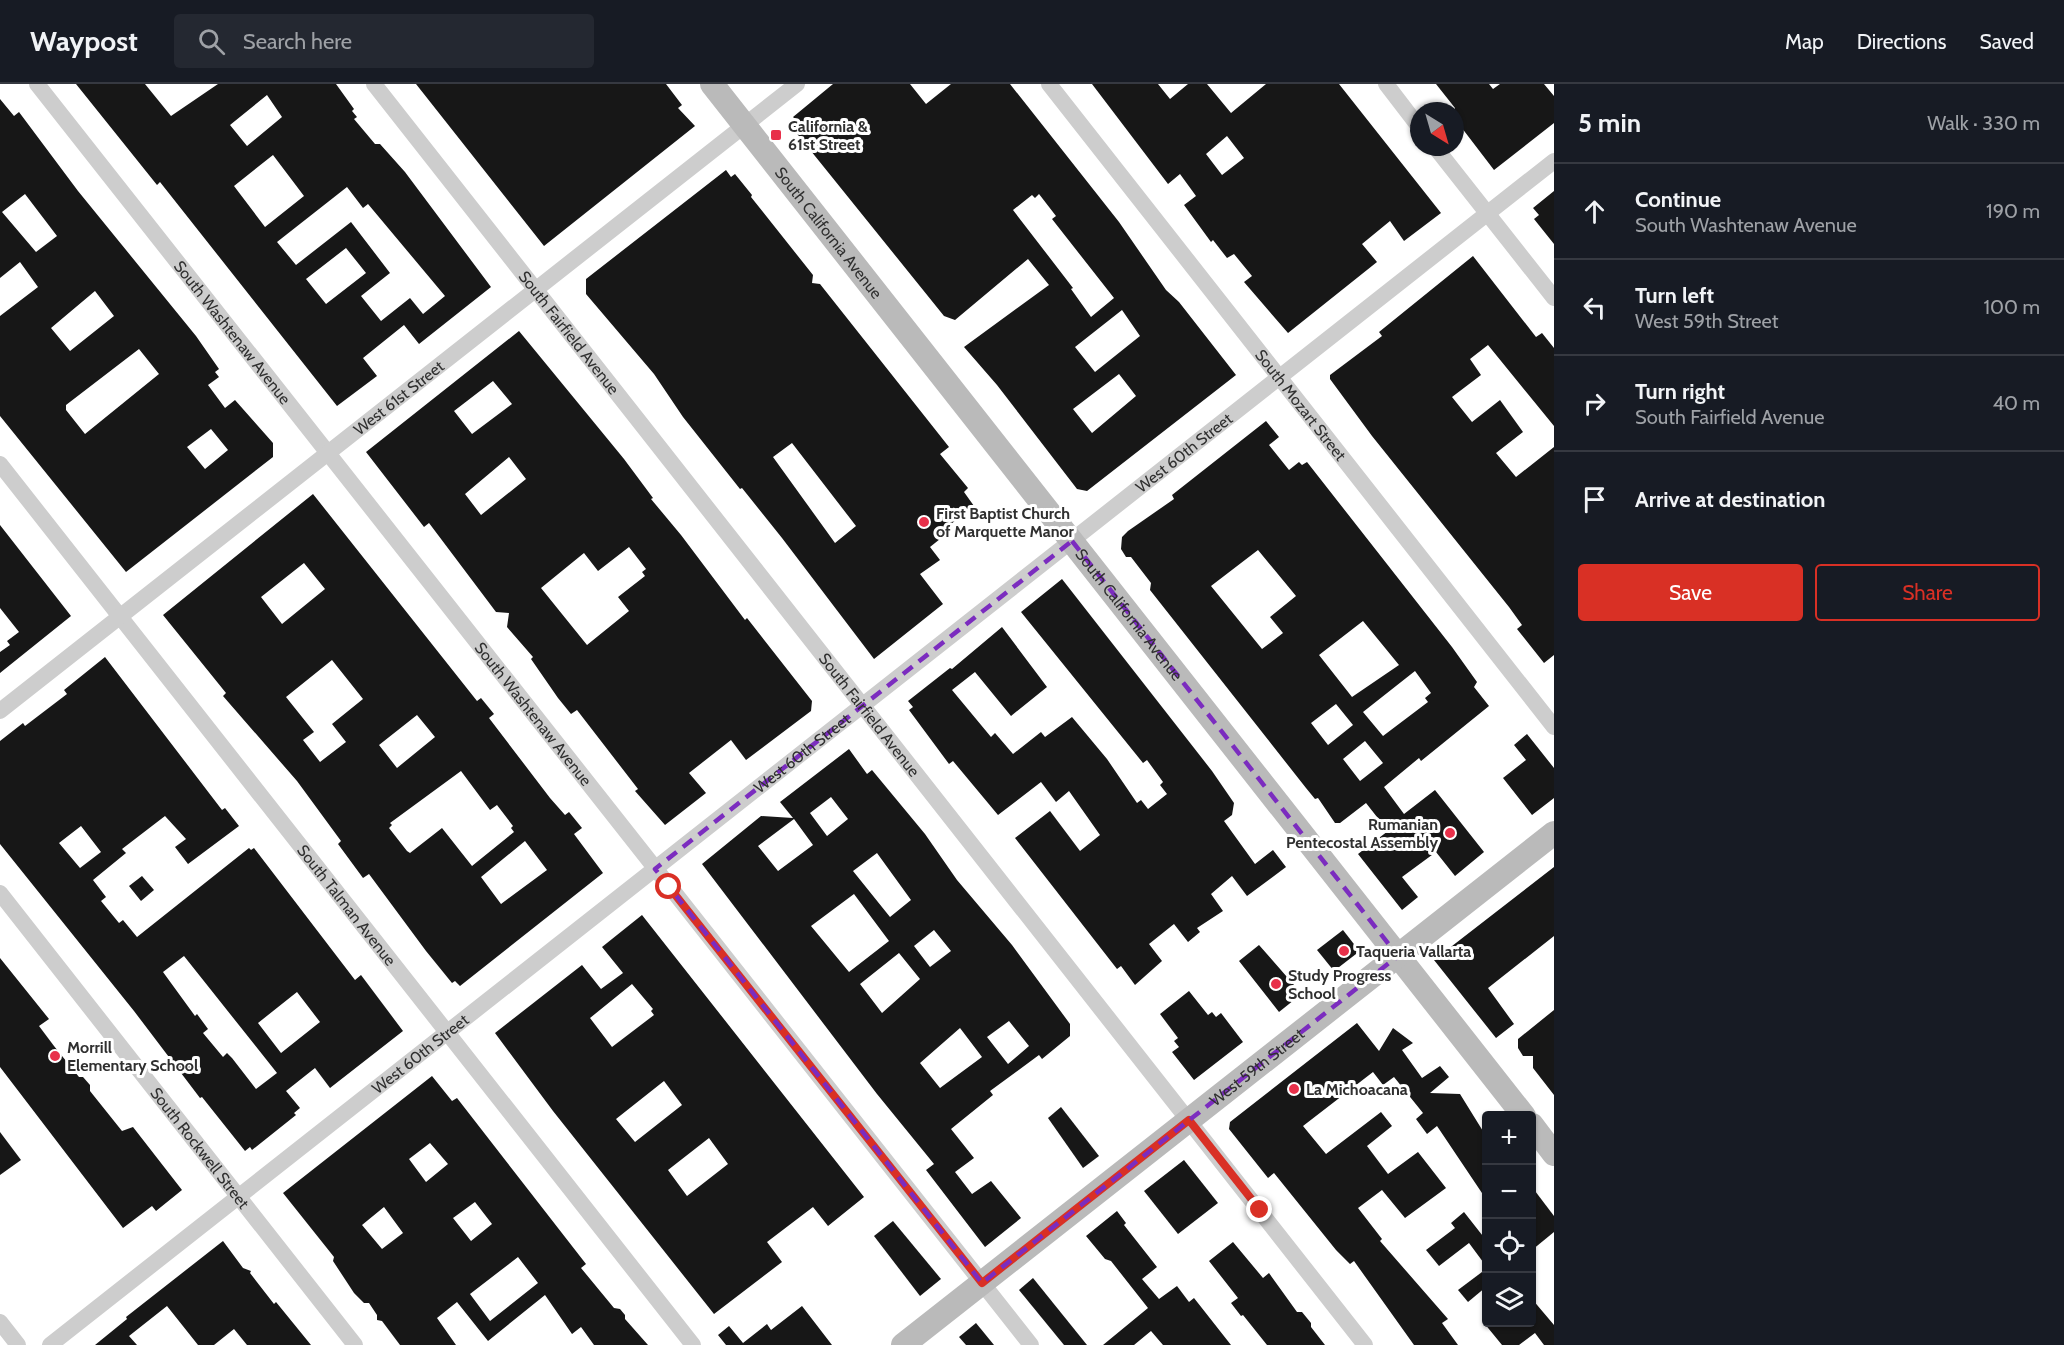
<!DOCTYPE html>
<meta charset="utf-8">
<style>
:root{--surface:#171b24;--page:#242831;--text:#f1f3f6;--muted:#9ea1a6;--line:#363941;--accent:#d93025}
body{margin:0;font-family:Cabin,sans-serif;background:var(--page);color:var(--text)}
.controls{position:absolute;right:18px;bottom:18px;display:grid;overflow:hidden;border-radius:6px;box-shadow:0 2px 4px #0004}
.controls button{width:54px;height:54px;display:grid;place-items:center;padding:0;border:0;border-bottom:2px solid var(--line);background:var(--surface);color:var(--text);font:30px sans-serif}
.compass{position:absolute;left:1410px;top:18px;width:54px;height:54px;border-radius:50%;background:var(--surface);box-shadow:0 2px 4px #0004;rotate:143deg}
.stop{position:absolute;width:18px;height:18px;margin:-14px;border:4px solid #d93025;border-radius:50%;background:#fff}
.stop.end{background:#d93025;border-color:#fff;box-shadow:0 2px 6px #0008}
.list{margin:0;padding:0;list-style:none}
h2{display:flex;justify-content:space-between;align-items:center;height:78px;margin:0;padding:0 24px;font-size:26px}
h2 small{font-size:20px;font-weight:400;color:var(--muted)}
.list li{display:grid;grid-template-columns:39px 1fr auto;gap:18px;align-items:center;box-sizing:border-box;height:96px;padding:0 24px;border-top:2px solid var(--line)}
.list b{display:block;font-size:22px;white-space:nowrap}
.list p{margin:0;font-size:20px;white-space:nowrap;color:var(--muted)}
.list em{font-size:20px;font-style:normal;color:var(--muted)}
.actions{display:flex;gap:12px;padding:18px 24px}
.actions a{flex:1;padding:14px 0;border:2px solid var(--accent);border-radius:6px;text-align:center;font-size:21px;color:var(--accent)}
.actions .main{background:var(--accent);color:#fff}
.icon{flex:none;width:33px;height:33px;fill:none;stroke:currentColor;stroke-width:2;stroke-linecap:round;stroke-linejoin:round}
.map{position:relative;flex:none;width:1554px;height:1261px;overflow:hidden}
header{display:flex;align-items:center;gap:36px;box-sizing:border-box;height:84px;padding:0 30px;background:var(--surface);border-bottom:2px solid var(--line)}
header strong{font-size:28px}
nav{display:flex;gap:33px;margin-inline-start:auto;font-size:21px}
.search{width:420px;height:54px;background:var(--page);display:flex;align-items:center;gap:15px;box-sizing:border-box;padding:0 21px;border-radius:6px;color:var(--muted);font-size:22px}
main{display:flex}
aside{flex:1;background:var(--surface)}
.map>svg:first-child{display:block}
.building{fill:#171717;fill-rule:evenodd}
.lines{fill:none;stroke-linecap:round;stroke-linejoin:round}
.street{stroke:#cdcdcd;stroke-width:16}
.secondary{stroke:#bababa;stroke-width:24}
.route{stroke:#d93025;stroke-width:8}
.marked{fill:none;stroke:#7b2cbf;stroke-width:4.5;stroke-dasharray:12 8;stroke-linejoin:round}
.poi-dot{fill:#e8304a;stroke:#fff;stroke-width:2}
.labels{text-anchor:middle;stroke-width:6;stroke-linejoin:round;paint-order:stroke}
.poi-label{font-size:16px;font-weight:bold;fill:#303030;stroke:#fff;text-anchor:start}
.street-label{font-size:16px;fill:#303030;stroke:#fff}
</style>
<header>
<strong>Waypost</strong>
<div class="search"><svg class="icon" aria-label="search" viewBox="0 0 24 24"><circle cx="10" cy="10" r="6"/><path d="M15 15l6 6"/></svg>Search here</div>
<nav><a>Map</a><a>Directions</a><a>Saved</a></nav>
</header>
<main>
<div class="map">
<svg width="1554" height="1261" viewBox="0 0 1554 1261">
<rect width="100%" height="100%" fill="#fff"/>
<g class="building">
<path d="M76,0H145L171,32L218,0H336L354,25L352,27L357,33L354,35L375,60H380L405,88L491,203L419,260L404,241L363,274L377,292L337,322L160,98L157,101ZM267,11L282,33L247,62L230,41ZM273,71L304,112L265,143L234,102ZM347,103L363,124L368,120L445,212L423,230L410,214L381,237L361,212L390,189L351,138L296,181L277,158ZM346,164L366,189L326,220L306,195Z"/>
<path d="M416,0H666L682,21L678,24L695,42L544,162Z"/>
<path d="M833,0H910L926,20L951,0H1010L1119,138L1166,206L1179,218L1236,291L1087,407L1077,405L997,301L964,263L1049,201L1028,175L955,236L944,232L790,41L796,36L793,33ZM1039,110L1056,132L1052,135L1114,214L1091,233L1071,205L1073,204L1013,126L1032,111L1035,114ZM1122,226L1140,252L1095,288L1075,263ZM1119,290L1136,312L1092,349L1073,325Z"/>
<path d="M1092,0H1158L1170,15L1188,0H1207L1231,29L1266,0H1339L1441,129L1404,157L1390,137L1362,160L1377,178L1288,249L1244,198L1252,192L1234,170L1227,174L1213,156L1211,158L1184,121L1196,112L1180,90L1168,100ZM1227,52L1244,74L1222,91L1206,70Z"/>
<path d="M1436,0H1489L1493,5L1500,0H1544L1554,12V39L1494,86L1455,35V24Z"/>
<path d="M0,15L14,32L19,28L78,107L196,252L219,285L215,288L219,293L208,301L225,324L235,316L273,359V373L126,488L0,332V232L38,203L20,178L0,194ZM25,110L57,152L36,168L2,128ZM95,207L114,232L70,267L51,244ZM139,265L159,290L85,350L66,326V321ZM211,345L228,366L205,385L187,363Z"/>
<path d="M726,86L731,93L735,90L752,111L751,113L813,191L812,199L820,200L949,363L940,370L968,404L964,408L974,422L937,451L940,455L930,463L940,476L920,490L943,520L874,575L782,454L742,404L740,405L683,333L654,290L586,210V195ZM792,359L856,442L835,459L773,373Z"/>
<path d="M1554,107V160L1534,135L1539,131L1533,124Z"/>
<path d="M1473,172L1536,253L1542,249L1554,264V342L1488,261L1470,275L1481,291L1452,313L1472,338L1500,316L1523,348L1496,369L1516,393L1554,363V571L1544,579L1517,545L1522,541L1509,523L1372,352L1330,295V291L1382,252L1379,248Z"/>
<path d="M519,247L624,375L653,414L651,415L681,451L745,536L747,534L812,617L811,627L746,676L731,656L689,689L706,709L665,741L635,707L638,705L577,626L571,630L558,614L531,575L533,573L507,543L509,529L496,528L429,439L424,443L366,368ZM493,297L512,320L472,350L454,327ZM509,373L526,395L481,431L465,410ZM629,463L646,485L642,488L645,492L618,513L629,527L587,561L541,504L584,469L598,487Z"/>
<path d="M1266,337L1279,353L1269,361L1289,386L1299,378L1302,381L1307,378L1452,563L1477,598L1474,603L1489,622L1421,677L1419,674L1384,703L1404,730L1435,706L1484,768L1455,792L1436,768L1402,793L1418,813L1402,826L1358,770L1388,747L1366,719L1340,739H1335L1318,714L1315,715L1306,704L1150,506L1151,499L1131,473H1126L1121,465L1122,453L1128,447L1174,415L1172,411ZM1258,466L1296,512L1270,533L1283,549L1262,565L1211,502ZM1363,537L1399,581L1352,613L1319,571ZM1415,587L1431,609L1425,614L1428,618L1383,652L1363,628ZM1336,620L1353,641L1328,661L1311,639ZM1365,657L1383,679L1360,697L1343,675Z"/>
<path d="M313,410L477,617L481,614L494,630L489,634L550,714L565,731L569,728L582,744L574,750L603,789L460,902L455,897L452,899L426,867L369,790L363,794L338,760L341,757L297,697L223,612L226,609L163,531ZM304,479L325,505L282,540L261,513ZM332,576L363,615L332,640L346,658L320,678L303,656L314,648L286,613ZM417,631L435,653L397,684L379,661ZM461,687L490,726L497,721L513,742L511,744L514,748L472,782L442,744L410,769L407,767L389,744L392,741L390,739ZM525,757L547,786L501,820L481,793Z"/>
<path d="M0,441L71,532L0,589V568L10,561L7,557L19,548L0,524Z"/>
<path d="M1062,495L1212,687L1234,719L1232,731L1224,737L1255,780L1273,766L1286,783L1247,812L1232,792L1211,810L1223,827L1197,844L1200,848L1188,858L1174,840L1149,860L1162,877L1135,901L1121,882L1117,885L1015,754L1050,727L1080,767L1100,751L1069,707L1056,718L1041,698L998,731L953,677L949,680L909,626L913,623L908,617L950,584L952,585L1002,543L1047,603L1011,632L975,588L952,606L991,653L995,649L1013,670L1041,648L1045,653L1072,633L1107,675L1137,719L1141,716L1148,725L1167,710L1160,701L1163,698L1147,676L1143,679L1021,528Z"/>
<path d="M105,573L222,726L225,724L239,742L188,780L175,763L186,755L165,732L122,765L126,769L93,796L106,813L101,817L119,839L123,836L137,853L249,764L251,766L254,764L355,896L361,891L403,947L330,1004L315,984L286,1007L300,1024L294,1029L296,1031L252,1066L250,1063L245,1067L202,1013L200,1014L134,927L0,760V657L23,639L25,642L67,610L64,606ZM81,742L101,768L80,784L59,759ZM184,872L277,989L256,1005L232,974L227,969L223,973L203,949L208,945L197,930L195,932L163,888ZM297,908L320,938L281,969L258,939Z"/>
<path d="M1527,650L1554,684V714L1532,731L1503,694L1526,676L1514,661Z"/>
<path d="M849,665L867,690L872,686L925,750L957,796L1012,861L1070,940V952L1042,975L1039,971L990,1007L993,1011L951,1045L974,1074L955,1088L972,1110L991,1097L1021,1134L985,1163L926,1086L934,1080L877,1010L702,780L761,732L793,734L780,718ZM831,713L848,735L827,752L810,729ZM794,735L813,761L778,787L758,762ZM877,769L911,816L890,833L853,787ZM854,810L889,857L849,888L811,842ZM934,846L951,867L930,883L914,862ZM899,869L920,895L882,929L860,900ZM1009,937L1029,962L1008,980L987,953ZM960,944L982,973L940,1004L920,979Z"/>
<path d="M1554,783V852L1488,904L1514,940L1496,954L1434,876Z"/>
<path d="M142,792L154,806L141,817L129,802Z"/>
<path d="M642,831L864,1113L828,1142L813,1123L767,1158L782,1178L714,1230L553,1027L495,949L582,881L601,905L623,889L602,863ZM632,900L653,925L651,927L654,931L612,963L590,934ZM664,997L682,1021L635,1058L616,1035ZM709,1054L728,1080L687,1112L668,1086Z"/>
<path d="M1343,846L1357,864L1356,870L1334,887L1317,866Z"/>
<path d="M1259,861L1294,901L1291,903L1299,912L1279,928L1239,877Z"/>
<path d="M0,874L49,935L39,942L54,962L79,993H83L90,1001V1007L122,1047L133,1043L182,1106L156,1127L152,1122L123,1144L0,983Z"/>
<path d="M1189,907L1208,931L1212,928L1216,933L1221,929L1243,958L1194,996L1172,968L1179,963L1174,957L1178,954L1160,930Z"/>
<path d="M1554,926V1011L1533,984V972H1523L1518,964V955Z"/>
<path d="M1357,939L1379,967L1393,944L1413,959L1402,966L1422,994L1440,982L1449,993L1430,1009L1460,1010L1486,1052V1115L1437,1042L1427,1050L1416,1035L1423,1029L1394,993L1383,1001L1373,988L1303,1042L1326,1070L1381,1028L1392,1042L1367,1062L1388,1090L1418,1068L1446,1104L1405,1134L1382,1106L1358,1124L1382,1155L1380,1157L1448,1235L1442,1239L1458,1261H1414L1354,1177L1350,1180L1336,1166L1274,1089L1268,1094L1229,1045L1230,1038Z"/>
<path d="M432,992L452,1017L457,1014L586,1180L581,1184L614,1224L620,1225L625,1231V1235L648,1261H594L581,1243L572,1250L545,1211L488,1257L457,1218L437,1234L456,1261H400L382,1237L377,1236V1231L369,1219H364L354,1209L333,1177L334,1173L283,1109ZM430,1059L448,1080L426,1098L409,1075ZM475,1118L492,1140L471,1157L453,1134ZM384,1123L403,1149L382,1165L362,1141ZM518,1173L538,1199L490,1237L470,1210Z"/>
<path d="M1061,1023L1099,1072L1083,1084L1048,1034Z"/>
<path d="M0,1048L21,1076L0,1091Z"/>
<path d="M1184,1076L1218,1119L1178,1150L1144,1107Z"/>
<path d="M1532,1103L1554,1132V1148L1532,1166Z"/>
<path d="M1117,1127L1126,1139L1124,1141L1157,1183L1142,1195L1159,1215L1177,1202L1189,1218L1194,1214L1231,1261H1163L1151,1247L1134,1261H1103L1148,1224L1111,1177L1105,1175L1086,1152Z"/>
<path d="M1464,1128L1486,1156V1182L1469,1159L1439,1182L1426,1166L1455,1144L1451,1139Z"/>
<path d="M893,1137L941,1195L920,1212L874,1152Z"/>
<path d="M223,1157L243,1184L251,1187L250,1189L274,1220L276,1218L311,1261H247L234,1245L214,1261H198L167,1222L129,1252L137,1261H95L127,1235L126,1233Z"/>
<path d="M1233,1158L1263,1194L1269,1189L1297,1228H1302L1311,1239V1243L1325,1261H1267L1243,1231L1241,1232L1231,1219L1238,1214L1209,1177Z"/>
<path d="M1486,1185V1203L1468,1218L1458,1206Z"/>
<path d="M1033,1194L1087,1261H1064L1019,1206Z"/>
<path d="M1532,1215L1554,1241V1261H1544L1535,1249L1519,1261H1502L1484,1239H1532Z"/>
<path d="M802,1222L832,1261H726L718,1251L729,1242L743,1259L767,1240L771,1246Z"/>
<path d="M976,1239L994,1261H966L959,1253Z"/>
</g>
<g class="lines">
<g class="street">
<path id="s1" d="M37,0L1031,1261"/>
<path id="s2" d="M374,0L1365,1261"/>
<path id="s3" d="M1049,0L1554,643"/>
<path d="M1386,0L1419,43"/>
<path d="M1435,63L1554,214"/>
<path id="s4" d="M0,380L693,1261"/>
<path id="s5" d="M0,627L797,0"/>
<path id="s6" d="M0,809L355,1261"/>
<path d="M0,1238L18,1261"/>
<path id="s7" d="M50,1261L1554,77"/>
</g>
<g class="secondary">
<path id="s8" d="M712,0L1524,1032"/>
<path d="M1532,1041L1554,1070"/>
<path id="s9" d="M903,1261L1554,749"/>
</g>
</g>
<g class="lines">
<path class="route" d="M669,803L982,1199L1189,1036L1260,1126"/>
</g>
<path class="marked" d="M1072,457L1398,872L982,1199L655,785Z"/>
<g class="poi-dot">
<rect x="770" y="45" width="12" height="12" rx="3"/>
<circle cx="924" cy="438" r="6"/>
<circle cx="1450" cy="749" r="6"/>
<circle cx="1344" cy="867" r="6"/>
<circle cx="1276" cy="900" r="6"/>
<circle cx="55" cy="972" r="6"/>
<circle cx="1294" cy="1005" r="6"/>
</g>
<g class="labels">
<g class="poi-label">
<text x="788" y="48">California &amp;<tspan x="788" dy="18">61st Street</tspan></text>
<text x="936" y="435">First Baptist Church<tspan x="936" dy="18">of Marquette Manor</tspan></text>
<text x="1438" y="746" text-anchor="end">Rumanian<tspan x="1438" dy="18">Pentecostal Assembly</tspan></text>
<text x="1356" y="873">Taqueria Vallarta</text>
<text x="1288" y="897">Study Progress<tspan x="1288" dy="18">School</tspan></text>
<text x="67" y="969">Morrill<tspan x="67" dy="18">Elementary School</tspan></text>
<text x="1306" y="1011">La Michoacana</text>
</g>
<g class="street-label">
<text dy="6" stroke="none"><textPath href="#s8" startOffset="189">South California Avenue</textPath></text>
<text dy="6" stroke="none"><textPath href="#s2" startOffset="316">South Fairfield Avenue</textPath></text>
<text dy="6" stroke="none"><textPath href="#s1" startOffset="316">South Washtenaw Avenue</textPath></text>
<text dy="6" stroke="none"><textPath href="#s5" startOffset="507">West 61st Street</textPath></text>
<text dy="6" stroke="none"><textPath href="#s3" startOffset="408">South Mozart Street</textPath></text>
<text dy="6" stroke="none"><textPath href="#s7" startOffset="1443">West 60th Street</textPath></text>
<text dy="6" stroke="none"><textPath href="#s8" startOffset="675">South California Avenue</textPath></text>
<text dy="6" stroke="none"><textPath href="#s1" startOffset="802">South Washtenaw Avenue</textPath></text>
<text dy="6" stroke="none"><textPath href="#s2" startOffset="802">South Fairfield Avenue</textPath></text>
<text dy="6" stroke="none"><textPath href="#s7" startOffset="957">West 60th Street</textPath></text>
<text dy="6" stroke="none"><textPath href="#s4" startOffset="561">South Talman Avenue</textPath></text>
<text dy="6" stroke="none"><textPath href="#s7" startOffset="471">West 60th Street</textPath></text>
<text dy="6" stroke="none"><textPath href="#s9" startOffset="450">West 59th Street</textPath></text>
<text dy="6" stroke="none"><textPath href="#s6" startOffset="324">South Rockwell Street</textPath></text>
</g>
</g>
</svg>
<div class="controls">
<button>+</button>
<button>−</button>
<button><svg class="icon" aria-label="locate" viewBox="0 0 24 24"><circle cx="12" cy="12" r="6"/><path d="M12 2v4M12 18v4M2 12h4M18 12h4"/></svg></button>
<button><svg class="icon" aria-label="layers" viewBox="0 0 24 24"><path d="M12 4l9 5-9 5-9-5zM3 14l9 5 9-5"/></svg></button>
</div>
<svg class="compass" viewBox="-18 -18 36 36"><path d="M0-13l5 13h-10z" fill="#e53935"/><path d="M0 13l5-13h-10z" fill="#9ea1a6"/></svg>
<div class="stop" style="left:669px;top:803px"></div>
<div class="stop end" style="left:1260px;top:1126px"></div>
</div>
<aside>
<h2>5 min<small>Walk · 330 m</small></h2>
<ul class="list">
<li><svg class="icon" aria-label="ahead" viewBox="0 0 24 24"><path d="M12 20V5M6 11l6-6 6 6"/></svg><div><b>Continue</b><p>South Washtenaw Avenue</p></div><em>190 m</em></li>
<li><svg class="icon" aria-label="left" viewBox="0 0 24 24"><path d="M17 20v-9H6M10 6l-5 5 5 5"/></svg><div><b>Turn left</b><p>West 59th Street</p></div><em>100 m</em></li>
<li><svg class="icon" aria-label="right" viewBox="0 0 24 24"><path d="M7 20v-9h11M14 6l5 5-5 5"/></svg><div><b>Turn right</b><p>South Fairfield Avenue</p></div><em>40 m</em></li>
<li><svg class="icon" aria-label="arrive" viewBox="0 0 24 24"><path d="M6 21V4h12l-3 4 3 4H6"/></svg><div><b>Arrive at destination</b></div></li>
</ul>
<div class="actions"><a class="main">Save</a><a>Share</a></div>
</aside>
</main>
